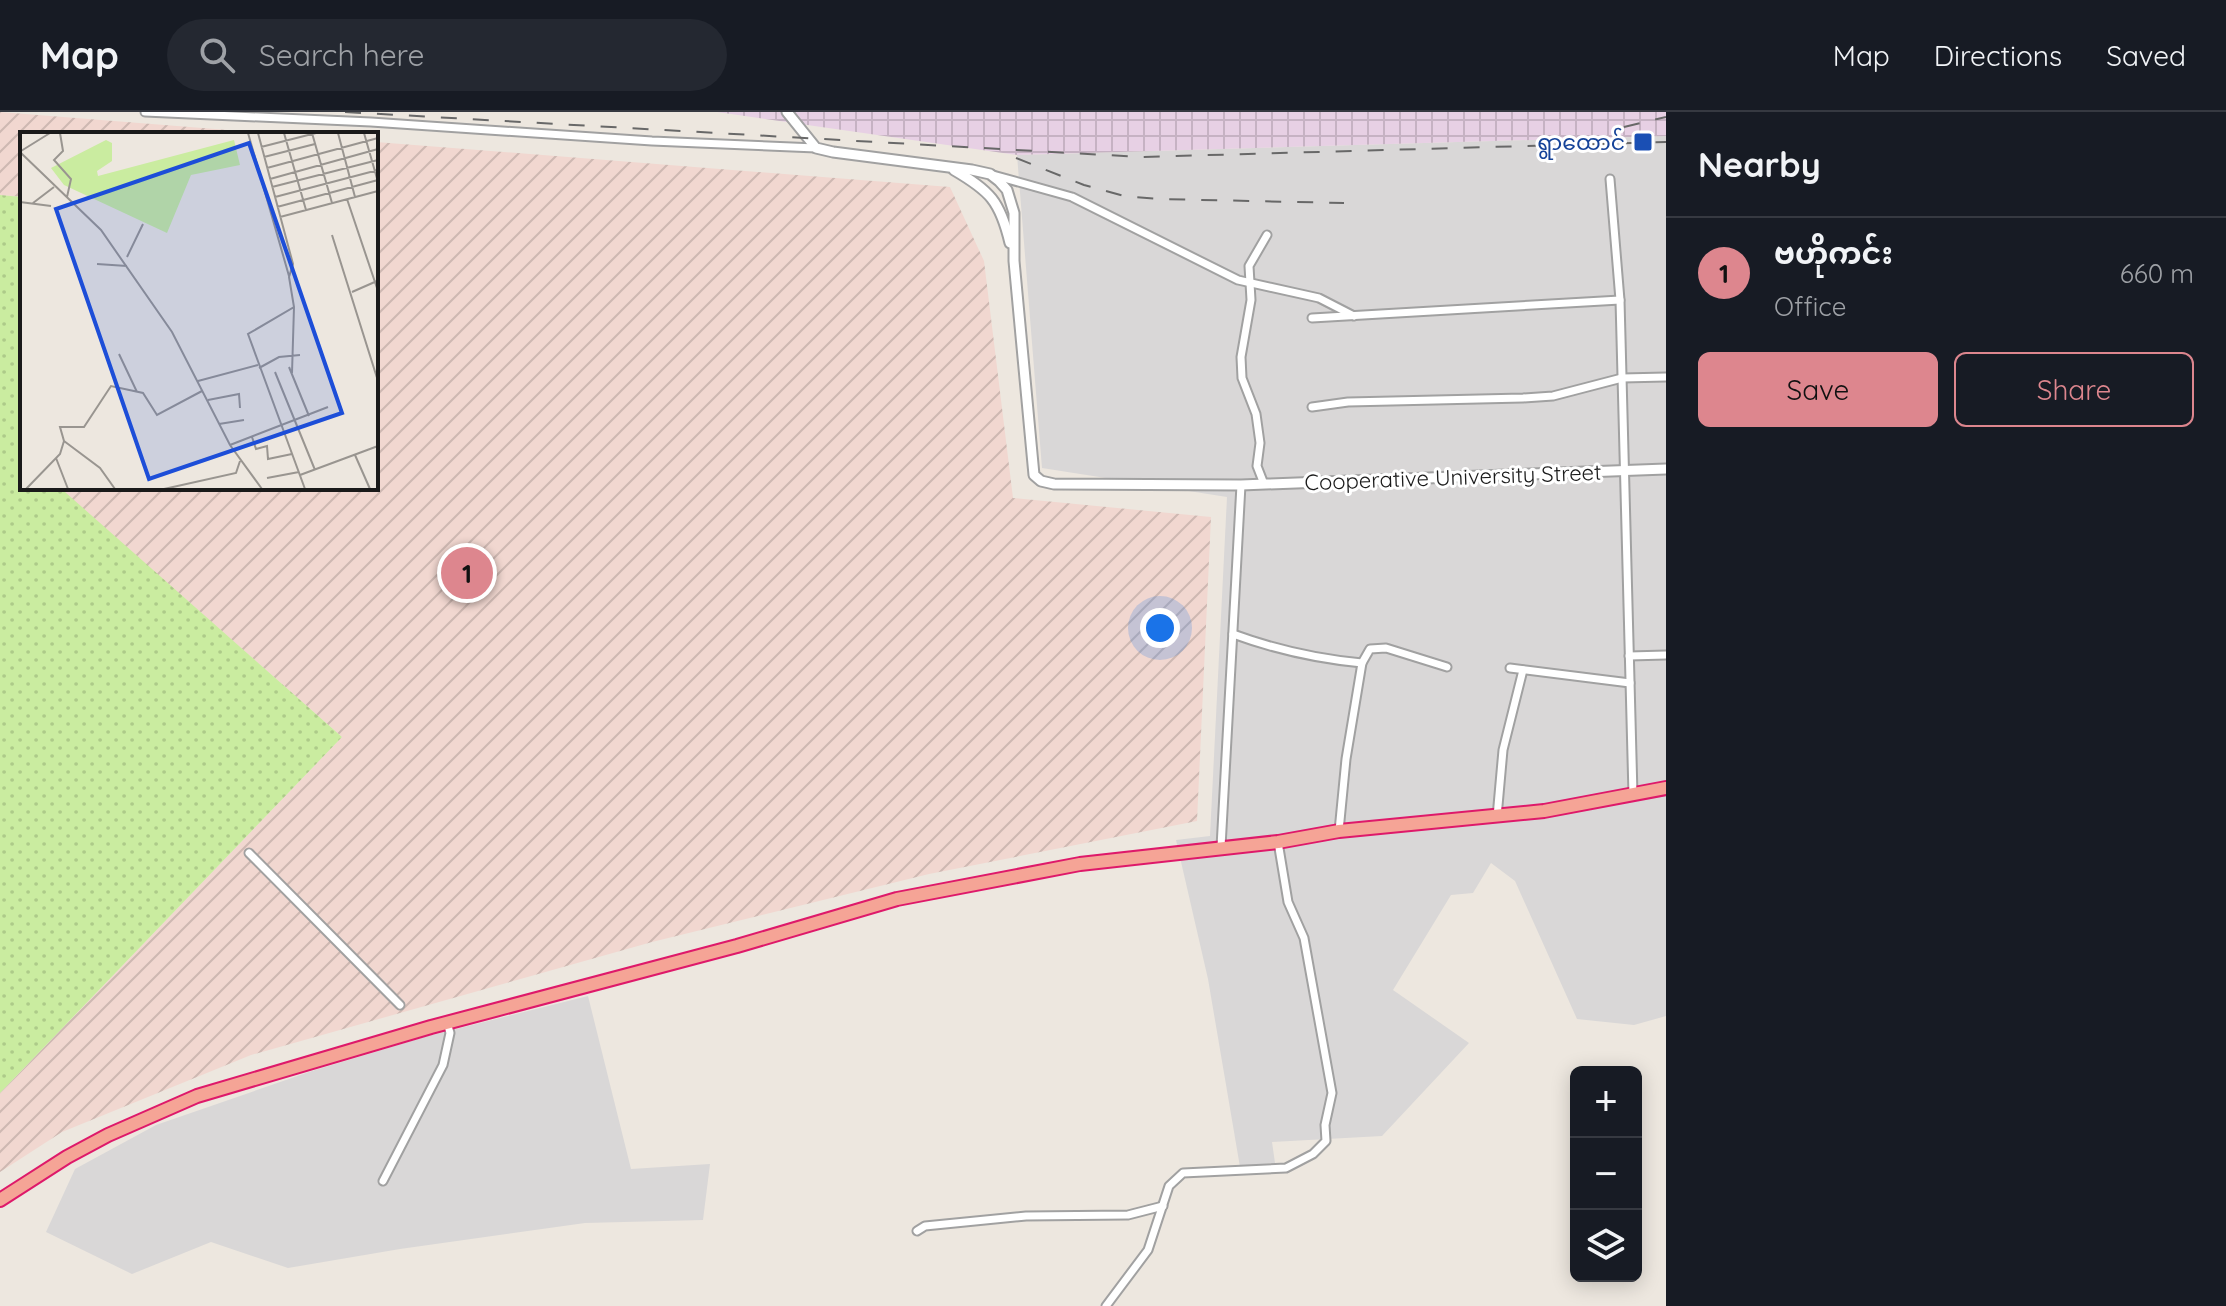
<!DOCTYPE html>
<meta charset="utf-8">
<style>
:root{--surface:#171b24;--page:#242831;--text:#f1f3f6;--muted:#9ea1a6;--line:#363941;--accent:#dd868e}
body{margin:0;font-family:Quicksand,"Noto Sans Myanmar",sans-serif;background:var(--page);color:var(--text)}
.controls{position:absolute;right:24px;bottom:24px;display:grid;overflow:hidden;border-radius:12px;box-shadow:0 4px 20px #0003}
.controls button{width:72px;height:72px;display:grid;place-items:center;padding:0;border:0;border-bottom:2px solid var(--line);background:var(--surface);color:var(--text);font:40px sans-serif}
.you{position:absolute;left:1160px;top:516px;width:28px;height:28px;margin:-20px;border:6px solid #fff;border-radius:50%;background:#1a73e8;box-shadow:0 0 0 12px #1a73e833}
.badge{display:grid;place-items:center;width:52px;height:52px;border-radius:50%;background:var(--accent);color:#111;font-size:26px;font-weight:700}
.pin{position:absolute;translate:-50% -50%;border:4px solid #fff;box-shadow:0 2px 8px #0006}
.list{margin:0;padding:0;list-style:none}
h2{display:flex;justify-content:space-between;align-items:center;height:104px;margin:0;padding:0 32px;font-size:34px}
h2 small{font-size:26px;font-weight:400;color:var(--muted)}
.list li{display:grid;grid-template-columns:52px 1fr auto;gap:24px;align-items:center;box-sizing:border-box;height:112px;padding:0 32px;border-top:2px solid var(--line)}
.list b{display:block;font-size:30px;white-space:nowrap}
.list p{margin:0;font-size:26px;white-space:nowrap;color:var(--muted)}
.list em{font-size:26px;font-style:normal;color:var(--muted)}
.actions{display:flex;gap:16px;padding:24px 32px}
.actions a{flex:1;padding:18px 0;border:2px solid var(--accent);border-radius:12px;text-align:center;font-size:28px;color:var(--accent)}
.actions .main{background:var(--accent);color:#111}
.icon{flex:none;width:44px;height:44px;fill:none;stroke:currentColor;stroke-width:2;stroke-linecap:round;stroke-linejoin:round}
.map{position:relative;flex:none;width:1666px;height:1194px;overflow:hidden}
header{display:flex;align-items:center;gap:48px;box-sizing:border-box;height:112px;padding:0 40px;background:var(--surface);border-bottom:2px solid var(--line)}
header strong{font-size:38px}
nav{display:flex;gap:44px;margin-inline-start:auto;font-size:28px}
.search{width:560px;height:72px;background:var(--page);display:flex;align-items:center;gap:20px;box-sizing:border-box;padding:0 28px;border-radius:44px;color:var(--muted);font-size:30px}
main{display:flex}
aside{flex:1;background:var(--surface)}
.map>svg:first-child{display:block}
.residential{fill:#d9d7d7}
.industrial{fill:url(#industrial-grid)}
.military{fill:url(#military-furrows)}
.grass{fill:url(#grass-dots)}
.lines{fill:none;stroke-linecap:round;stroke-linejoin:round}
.minor-casing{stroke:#a1a1a1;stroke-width:11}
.tertiary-casing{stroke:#a1a1a1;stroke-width:13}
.trunk-casing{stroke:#de196a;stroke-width:16}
.minor{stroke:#fff;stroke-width:7}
.tertiary{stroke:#fff;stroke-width:9}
.trunk{stroke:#f5a496;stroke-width:12}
.rail{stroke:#686868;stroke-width:2;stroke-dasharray:16 16;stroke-linecap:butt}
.transit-dot{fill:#1a4fb4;stroke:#fff;stroke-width:3}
.labels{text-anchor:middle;stroke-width:6;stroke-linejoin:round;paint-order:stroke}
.transit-label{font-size:22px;fill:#164399;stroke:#fff;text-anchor:end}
.street-label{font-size:22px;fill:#1a1a1a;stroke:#fff}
.inset-road{fill:none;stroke:#999590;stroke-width:2}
.view{fill:#1d4ed8;fill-opacity:0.15;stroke:#1d4ed8;stroke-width:4}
.inset-edge{fill:none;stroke:#1a1a1a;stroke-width:4}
</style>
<header>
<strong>Map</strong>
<div class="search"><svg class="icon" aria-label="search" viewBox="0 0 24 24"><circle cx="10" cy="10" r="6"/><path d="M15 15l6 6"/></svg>Search here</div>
<nav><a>Map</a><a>Directions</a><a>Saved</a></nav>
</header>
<main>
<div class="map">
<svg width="1666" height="1194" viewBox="0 0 1666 1194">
<defs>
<pattern id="industrial-grid" width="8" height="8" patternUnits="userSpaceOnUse" patternTransform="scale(2)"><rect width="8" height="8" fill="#e7d0e4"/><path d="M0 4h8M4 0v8" fill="none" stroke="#c6b2c3"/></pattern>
<pattern id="military-furrows" width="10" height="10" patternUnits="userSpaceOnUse" patternTransform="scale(2)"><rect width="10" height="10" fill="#f1d7d0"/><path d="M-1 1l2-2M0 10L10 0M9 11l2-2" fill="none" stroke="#ceb8b2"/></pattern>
<pattern id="grass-dots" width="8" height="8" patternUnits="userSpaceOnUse" patternTransform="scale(2)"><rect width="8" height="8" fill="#caeca0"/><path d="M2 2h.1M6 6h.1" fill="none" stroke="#adca89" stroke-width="1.8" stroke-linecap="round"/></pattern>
</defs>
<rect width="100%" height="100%" fill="#ede7df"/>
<g class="residential">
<path d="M1666,24V904L1634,913L1577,907L1515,769L1491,751L1473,781L1451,783L1393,878L1469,931L1382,1024L1272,1030L1275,1051L1240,1055L1208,867L1176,728L1210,724L1227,385L1042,356L1017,43Z"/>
<path d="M588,884L631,1057L710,1052L703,1108L585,1111L400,1137L288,1156L211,1130L132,1162L46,1120L75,1057L156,1013L312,959L428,924Z"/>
</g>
<path class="industrial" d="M717,0H1666V24L1017,43Z"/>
<g class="military">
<path d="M0,0L278,22H22V85L0,83Z"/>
<path d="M376,30L950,75L984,149L1013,386L1211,405L1197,709L929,762L652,830L251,943L62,1020L0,1060V981L342,625L64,380L65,376H376Z"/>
</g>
<path class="grass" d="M0,83L22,85V376H65V380L342,625L0,981Z"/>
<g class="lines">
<defs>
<g id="minor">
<path d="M145,0L371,10L652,29L816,36"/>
<path d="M993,63L1072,85L1238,168L1319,186L1354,204"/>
<path d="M1610,67L1620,188L1633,683"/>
<path d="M1312,206L1620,188"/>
<path d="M1312,295L1348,290L1523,286L1553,284L1622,266L1666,265"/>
<path d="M1264,372L1257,354L1260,331L1256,302L1242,266L1241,245L1251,188L1249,154L1267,123"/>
<path d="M1233,522C1274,537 1318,547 1362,551"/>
<path d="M1629,544L1666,543"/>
<path d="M1510,556L1630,571"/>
<path d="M1497,705L1503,638L1523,558"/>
<path d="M1339,719L1346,647L1362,551L1370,537L1386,536L1447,555"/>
<path d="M1221,735L1241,373"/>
<path d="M249,741L400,893"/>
<path d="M383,1069L443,953L450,921L447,910"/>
<path d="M917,1119L925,1114L1026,1104L1128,1103L1163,1094"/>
<path d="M1106,1194L1148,1138L1169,1074L1183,1061L1286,1056L1313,1042L1326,1029L1325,1013L1332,981L1304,826L1288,790L1278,730"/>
</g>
<g id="tertiary">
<path d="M787,0L816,36L833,40L972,58L990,62L999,69L1007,78L1014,101V149L1034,363L1041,369L1054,372L1241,373L1666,357"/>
<path d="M954,58C990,79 1000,89 1010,131"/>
</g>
<path id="trunk" d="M0,1088L67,1045L108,1023L197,984L431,915L737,834L897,787L1080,752L1278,730L1339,719L1544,699L1666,676"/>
</defs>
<use href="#minor" class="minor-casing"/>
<use href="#tertiary" class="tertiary-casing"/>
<use href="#trunk" class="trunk-casing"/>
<use href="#minor" class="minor"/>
<use href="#tertiary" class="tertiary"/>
<use href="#trunk" class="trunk"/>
<g class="rail">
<path d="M345,0L1141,45L1666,30"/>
<path d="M1624,15L1666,5"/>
<path d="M1016,46L1084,73L1124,84L1159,87L1344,91"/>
</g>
</g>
<rect class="transit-dot" x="1633" y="20" width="20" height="20" rx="4"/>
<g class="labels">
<g class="transit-label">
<text x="1625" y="38">ရွာထောင်</text>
</g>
<g class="street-label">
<text transform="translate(1453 365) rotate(-2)" y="8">Cooperative University Street</text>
</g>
</g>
<g transform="translate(20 20)">
<rect width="358" height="358" fill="#ede7df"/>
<path d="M86,8L92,11V29L77,39L78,44L214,8L220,33L171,43L147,101L44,53L31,36Z" fill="#caeca0"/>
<path class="inset-road" d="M40,1L43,19L34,28L51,47L47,65M228,1L269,144M238,1L273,132L269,145L274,175L228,202L285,357M264,1L286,78M292,1L312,71M318,1L335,65M344,1L358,50M241,15L296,1M1,19L30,1M0,20L81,98L152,200L210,313L242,357M244,25L295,12M247,36L358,6M250,47L358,17M252,55L358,28M255,65L358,38M327,67L358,159M0,70L31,74M13,71L34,55M257,75L358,48M260,85L358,59M312,103L358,249M107,125L123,92M77,132L107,134M332,160L357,149M99,222L117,260M269,235L289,284M239,236L259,225L280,223M255,240L295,338M272,241L274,175M178,249L238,233M188,268L219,262L220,276M199,292L224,288M232,305L236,317L247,314L248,327L272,322M44,309L80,336L95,357M210,313L308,275M335,323L350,357M36,326L48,357M280,343L358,314M247,346L279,340M6,357L40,322L44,309L40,295H64L91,254L123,261L137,283L182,259M144,357L216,341L220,329"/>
<path class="view" d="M229,11L322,281L129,347L36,77Z"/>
<rect width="358" height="358" class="inset-edge"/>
</g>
</svg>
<div class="controls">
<button>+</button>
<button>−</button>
<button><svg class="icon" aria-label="layers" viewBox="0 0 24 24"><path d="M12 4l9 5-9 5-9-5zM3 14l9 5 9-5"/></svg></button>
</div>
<div class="you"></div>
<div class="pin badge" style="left:467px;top:461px">1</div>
</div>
<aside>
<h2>Nearby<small></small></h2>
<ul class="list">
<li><span class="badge">1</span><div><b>ဗဟိုကင်း</b><p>Office</p></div><em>660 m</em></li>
</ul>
<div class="actions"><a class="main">Save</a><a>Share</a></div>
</aside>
</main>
